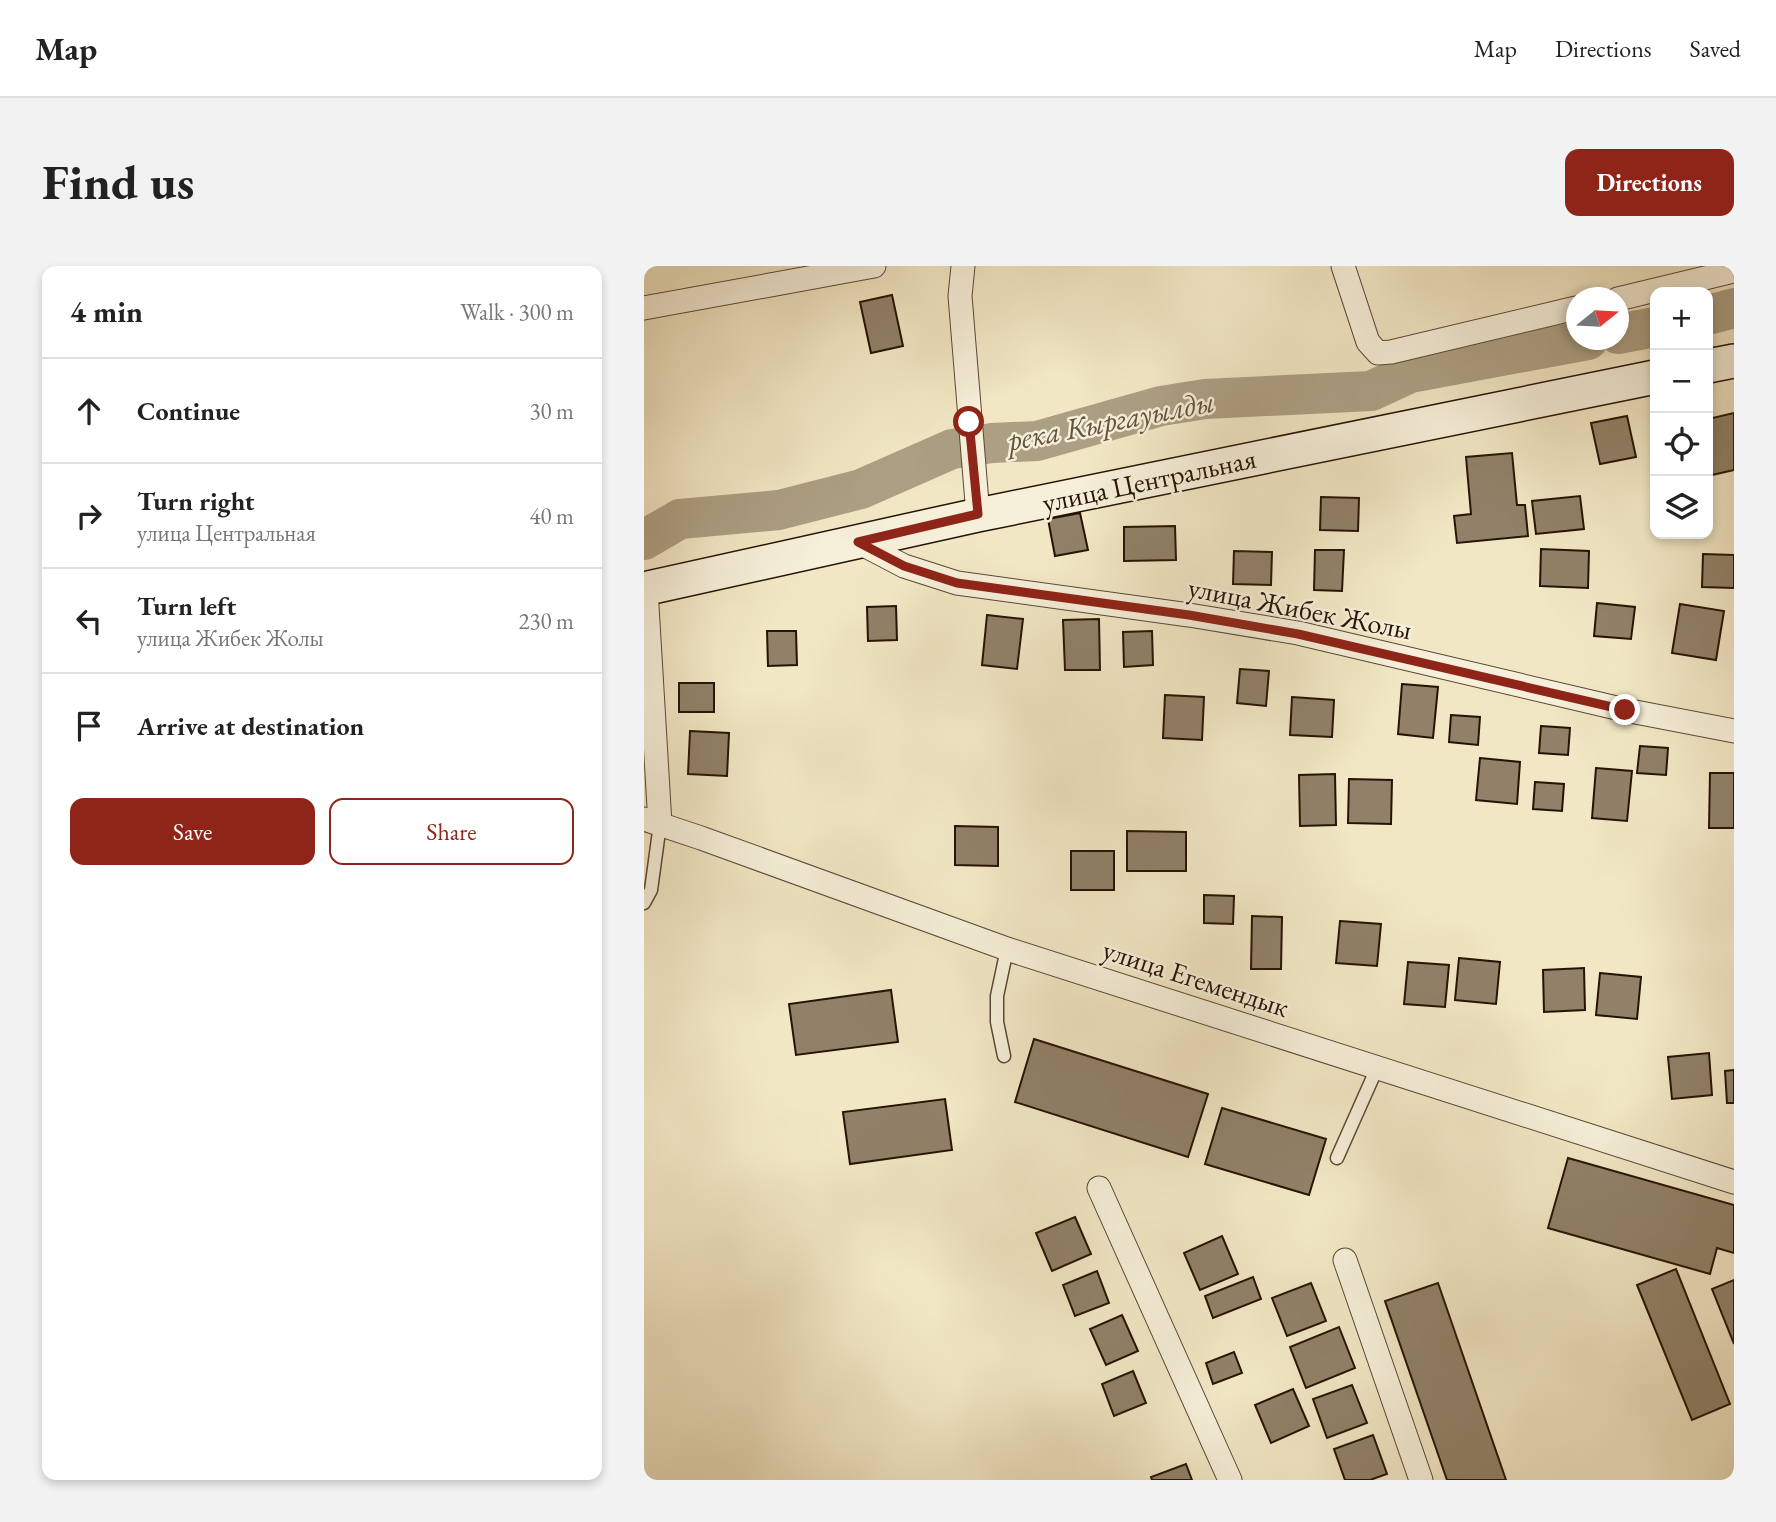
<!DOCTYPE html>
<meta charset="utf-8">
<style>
:root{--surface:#fff;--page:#f2f2f2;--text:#222;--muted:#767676;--line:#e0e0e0;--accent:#8f2418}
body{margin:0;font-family:"EB Garamond",serif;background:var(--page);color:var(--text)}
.controls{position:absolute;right:21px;top:21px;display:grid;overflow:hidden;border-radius:14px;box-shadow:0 4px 10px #0003}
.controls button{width:63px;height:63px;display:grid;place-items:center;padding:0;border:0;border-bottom:2px solid var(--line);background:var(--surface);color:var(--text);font:35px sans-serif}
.compass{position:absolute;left:922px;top:21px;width:63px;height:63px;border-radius:50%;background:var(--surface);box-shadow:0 4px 10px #0003;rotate:72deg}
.stop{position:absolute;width:21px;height:21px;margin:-16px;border:5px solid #8f2418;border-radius:50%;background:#fff}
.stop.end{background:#8f2418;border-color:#fff;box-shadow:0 2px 7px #0008}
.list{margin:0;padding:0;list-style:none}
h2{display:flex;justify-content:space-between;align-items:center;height:91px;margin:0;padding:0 28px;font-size:30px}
h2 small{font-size:23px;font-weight:400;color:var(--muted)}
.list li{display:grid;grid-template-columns:46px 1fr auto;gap:21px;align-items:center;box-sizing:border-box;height:105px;padding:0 28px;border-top:2px solid var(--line)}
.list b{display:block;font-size:26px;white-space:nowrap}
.list p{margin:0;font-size:23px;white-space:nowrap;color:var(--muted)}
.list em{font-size:23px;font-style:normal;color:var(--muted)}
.actions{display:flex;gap:14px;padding:21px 28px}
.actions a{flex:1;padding:16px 0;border:2px solid var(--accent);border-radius:14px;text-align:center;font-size:24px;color:var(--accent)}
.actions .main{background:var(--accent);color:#fff}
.icon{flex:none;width:38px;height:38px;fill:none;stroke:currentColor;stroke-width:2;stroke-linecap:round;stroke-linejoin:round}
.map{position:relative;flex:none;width:1090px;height:1214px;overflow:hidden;border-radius:14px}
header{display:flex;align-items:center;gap:42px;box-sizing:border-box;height:98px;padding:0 35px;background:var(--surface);border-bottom:2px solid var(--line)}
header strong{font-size:33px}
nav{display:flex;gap:38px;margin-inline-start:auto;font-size:24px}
.intro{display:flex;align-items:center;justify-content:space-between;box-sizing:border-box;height:168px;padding:0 42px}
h1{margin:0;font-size:49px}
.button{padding:18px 32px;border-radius:14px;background:var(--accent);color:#fff;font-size:24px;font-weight:700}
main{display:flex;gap:42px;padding:0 42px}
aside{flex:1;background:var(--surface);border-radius:14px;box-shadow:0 4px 10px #0003}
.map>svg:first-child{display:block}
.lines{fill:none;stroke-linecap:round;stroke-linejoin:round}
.river{stroke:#ac9f83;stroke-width:40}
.building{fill:#908168;stroke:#271304;stroke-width:2}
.service-casing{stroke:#5a4834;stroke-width:15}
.minor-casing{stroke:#5a4834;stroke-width:25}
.secondary-casing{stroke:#271304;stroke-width:36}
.service{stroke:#f6efd9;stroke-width:12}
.minor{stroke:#f6efd9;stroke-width:23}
.secondary{stroke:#f6efd9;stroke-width:33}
.route{stroke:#8f2418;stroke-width:9}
.labels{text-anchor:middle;stroke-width:5;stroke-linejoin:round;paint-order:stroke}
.street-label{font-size:28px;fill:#271304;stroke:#f6efd9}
.water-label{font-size:30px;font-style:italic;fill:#63523d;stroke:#f6efd9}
</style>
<header>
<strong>Map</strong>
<nav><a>Map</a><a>Directions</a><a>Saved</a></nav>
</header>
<div class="intro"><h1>Find us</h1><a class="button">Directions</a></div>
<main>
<aside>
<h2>4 min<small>Walk · 300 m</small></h2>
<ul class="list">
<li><svg class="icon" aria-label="ahead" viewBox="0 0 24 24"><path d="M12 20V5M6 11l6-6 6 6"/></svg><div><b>Continue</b></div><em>30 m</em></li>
<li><svg class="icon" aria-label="right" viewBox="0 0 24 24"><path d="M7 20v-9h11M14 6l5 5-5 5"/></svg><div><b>Turn right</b><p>улица Центральная</p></div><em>40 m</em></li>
<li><svg class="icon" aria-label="left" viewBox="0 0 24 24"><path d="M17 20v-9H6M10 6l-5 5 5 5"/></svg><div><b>Turn left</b><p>улица Жибек Жолы</p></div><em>230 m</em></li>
<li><svg class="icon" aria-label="arrive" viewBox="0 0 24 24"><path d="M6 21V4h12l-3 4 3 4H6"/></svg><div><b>Arrive at destination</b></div></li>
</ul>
<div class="actions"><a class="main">Save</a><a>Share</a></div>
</aside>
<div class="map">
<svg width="1090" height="1214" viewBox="0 0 1090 1214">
<rect width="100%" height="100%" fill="#f1e7c4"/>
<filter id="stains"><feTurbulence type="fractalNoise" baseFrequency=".00286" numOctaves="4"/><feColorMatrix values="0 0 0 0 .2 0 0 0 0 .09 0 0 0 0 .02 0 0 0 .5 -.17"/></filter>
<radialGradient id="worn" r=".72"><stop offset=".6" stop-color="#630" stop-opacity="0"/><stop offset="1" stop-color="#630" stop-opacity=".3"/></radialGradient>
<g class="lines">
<g class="river">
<path d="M1064,49L1090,42"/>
<path d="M974,68L1011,61"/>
<path d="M0,274L36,253L135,244L217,223L308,183L348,177L393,175L517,140L561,133L727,125L766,107L944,74"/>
</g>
</g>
<g class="building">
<path d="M248,29L259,80L227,87L216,36Z"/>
<path d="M1090,147V204L1064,210V153Z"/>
<path d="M983,150L992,191L956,198L947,157Z"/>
<path d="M868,187L873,239H881L884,270L813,277L810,250L827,248L822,191Z"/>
<path d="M936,230L940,263L892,268L888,235Z"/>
<path d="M677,231L715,232L714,265L676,264Z"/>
<path d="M436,247L444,284L411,290L404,253Z"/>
<path d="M531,260L532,294L480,295V261Z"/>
<path d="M897,283L945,285L944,322L896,320Z"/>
<path d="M671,284H700L698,325L670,324Z"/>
<path d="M590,285L628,286L627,319L589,318Z"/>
<path d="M1059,288L1090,289V322L1058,321Z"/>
<path d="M953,337L991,341L987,373L950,370Z"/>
<path d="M1036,338L1080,345L1072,394L1028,387Z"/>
<path d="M252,340L253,374L224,375L223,341Z"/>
<path d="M343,349L379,353L373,403L338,399Z"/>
<path d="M455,353L456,404H421L419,354Z"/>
<path d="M123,365H152L153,399L124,400Z"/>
<path d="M508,365L509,399L480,401L479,366Z"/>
<path d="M596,403L625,405L622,440L593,437Z"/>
<rect x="35" y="417" width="35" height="29"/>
<path d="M758,418L794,421L789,472L754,468Z"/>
<path d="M521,429L560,431L558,474L519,472Z"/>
<path d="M648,431L690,434L688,471L646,469Z"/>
<path d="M807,449L836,451L834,479L805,476Z"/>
<path d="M897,460L926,462L924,489L895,487Z"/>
<path d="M46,465L85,467L83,510L44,508Z"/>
<path d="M996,480L1024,482L1022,509L993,507Z"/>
<path d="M836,492L876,496L873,538L832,534Z"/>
<path d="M952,502L988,505L983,555L948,552Z"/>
<path d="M1066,507H1090V562H1065Z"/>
<path d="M691,508L692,559L656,560L655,509Z"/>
<path d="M705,513L748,514L747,558L704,557Z"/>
<path d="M891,516L920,518L918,545L889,543Z"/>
<path d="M311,560L354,561V600L311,599Z"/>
<path d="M483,565L542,566V605H483Z"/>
<rect x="427" y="585" width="43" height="39"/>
<path d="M560,629L590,630L589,658L560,657Z"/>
<path d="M608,650L638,651L637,703H607Z"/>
<path d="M696,655L737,658L733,700L692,697Z"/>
<path d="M815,692L856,696L852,738L811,734Z"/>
<path d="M764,696L805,699L801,741L760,738Z"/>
<path d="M940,702L941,744L900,746L899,704Z"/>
<path d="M956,707L997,711L993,753L952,749Z"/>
<path d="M247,724L254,776L152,789L145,738Z"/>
<path d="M390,773L564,828L544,891L371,836Z"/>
<path d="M1065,787L1068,829L1028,833L1024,791Z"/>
<path d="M1090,804V837H1083L1081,805Z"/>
<path d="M301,833L308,884L206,898L199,846Z"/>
<path d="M578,842L682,873L665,929L561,898Z"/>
<path d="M924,892L1090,939V987L1073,982L1066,1008L904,962Z"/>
<path d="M431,951L447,988L408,1005L392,967Z"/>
<path d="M578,970L594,1008L556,1024L540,987Z"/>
<path d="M1032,1003L1086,1138L1048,1154L993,1019Z"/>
<path d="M453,1005L465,1037L431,1050L419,1019Z"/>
<path d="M609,1011L617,1033L569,1052L561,1030Z"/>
<path d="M1090,1014V1078L1068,1023Z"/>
<path d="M667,1017L682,1055L643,1070L628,1032Z"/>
<path d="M794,1017L862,1214H803L741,1035Z"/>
<path d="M478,1049L494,1085L462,1099L446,1063Z"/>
<path d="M695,1061L711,1102L662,1122L646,1081Z"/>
<path d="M590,1086L598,1107L569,1118L562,1097Z"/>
<path d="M489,1105L502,1137L470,1150L458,1118Z"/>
<path d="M708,1119L723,1157L683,1172L669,1133Z"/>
<path d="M649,1123L665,1160L627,1177L611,1139Z"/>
<path d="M729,1169L743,1208L726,1214H701L690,1183Z"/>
<path d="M542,1198L548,1214H508L507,1211Z"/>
</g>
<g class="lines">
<defs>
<g id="service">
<path d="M0,637L7,624L16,558"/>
<path d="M360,790L353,756V730L363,683"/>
<path d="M693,892L733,802"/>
</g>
<g id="minor">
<path d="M319,0L316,30L334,249"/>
<path d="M699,0L724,76L734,87L747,86L932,42"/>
<path d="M974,33L1090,5"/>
<path d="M0,42L230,0"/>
<path d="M214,276L260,300L313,317L545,349L654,367L981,444L1090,465"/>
<path d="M2,323L16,558"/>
<path d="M0,553L57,572L363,683L1090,916"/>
<path d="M455,922L586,1214"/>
<path d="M701,994L777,1214"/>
</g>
<g id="secondary">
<path d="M1064,100L1090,95"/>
<path d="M0,323L334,249L1011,111"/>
</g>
</defs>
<use href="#service" class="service-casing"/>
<use href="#minor" class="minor-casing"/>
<use href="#secondary" class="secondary-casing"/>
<use href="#service" class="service"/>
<use href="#minor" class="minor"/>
<use href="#secondary" class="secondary"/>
</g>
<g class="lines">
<path class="route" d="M325,156L334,248L214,276L260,300L313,317L545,349L654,368L981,444"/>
</g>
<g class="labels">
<g class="street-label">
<text transform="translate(505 214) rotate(-12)" y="10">улица Центральная</text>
<text transform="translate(656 342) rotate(11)" y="10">улица Жибек Жолы</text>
<text transform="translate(552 712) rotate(18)" y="10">улица Егемендык</text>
</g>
<g class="water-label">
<text transform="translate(467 155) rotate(-11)" y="10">река Кыргауылды</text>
</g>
</g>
<rect width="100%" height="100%" filter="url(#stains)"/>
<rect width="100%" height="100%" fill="url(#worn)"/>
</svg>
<div class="controls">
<button>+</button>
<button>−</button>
<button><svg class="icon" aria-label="locate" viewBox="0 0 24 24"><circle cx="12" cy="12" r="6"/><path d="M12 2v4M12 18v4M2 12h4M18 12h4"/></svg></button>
<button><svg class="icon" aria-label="layers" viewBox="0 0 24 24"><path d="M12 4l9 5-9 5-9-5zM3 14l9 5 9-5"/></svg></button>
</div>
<svg class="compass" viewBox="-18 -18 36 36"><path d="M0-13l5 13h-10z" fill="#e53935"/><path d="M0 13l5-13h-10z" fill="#767676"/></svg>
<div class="stop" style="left:325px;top:156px"></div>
<div class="stop end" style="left:981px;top:444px"></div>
</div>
</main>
